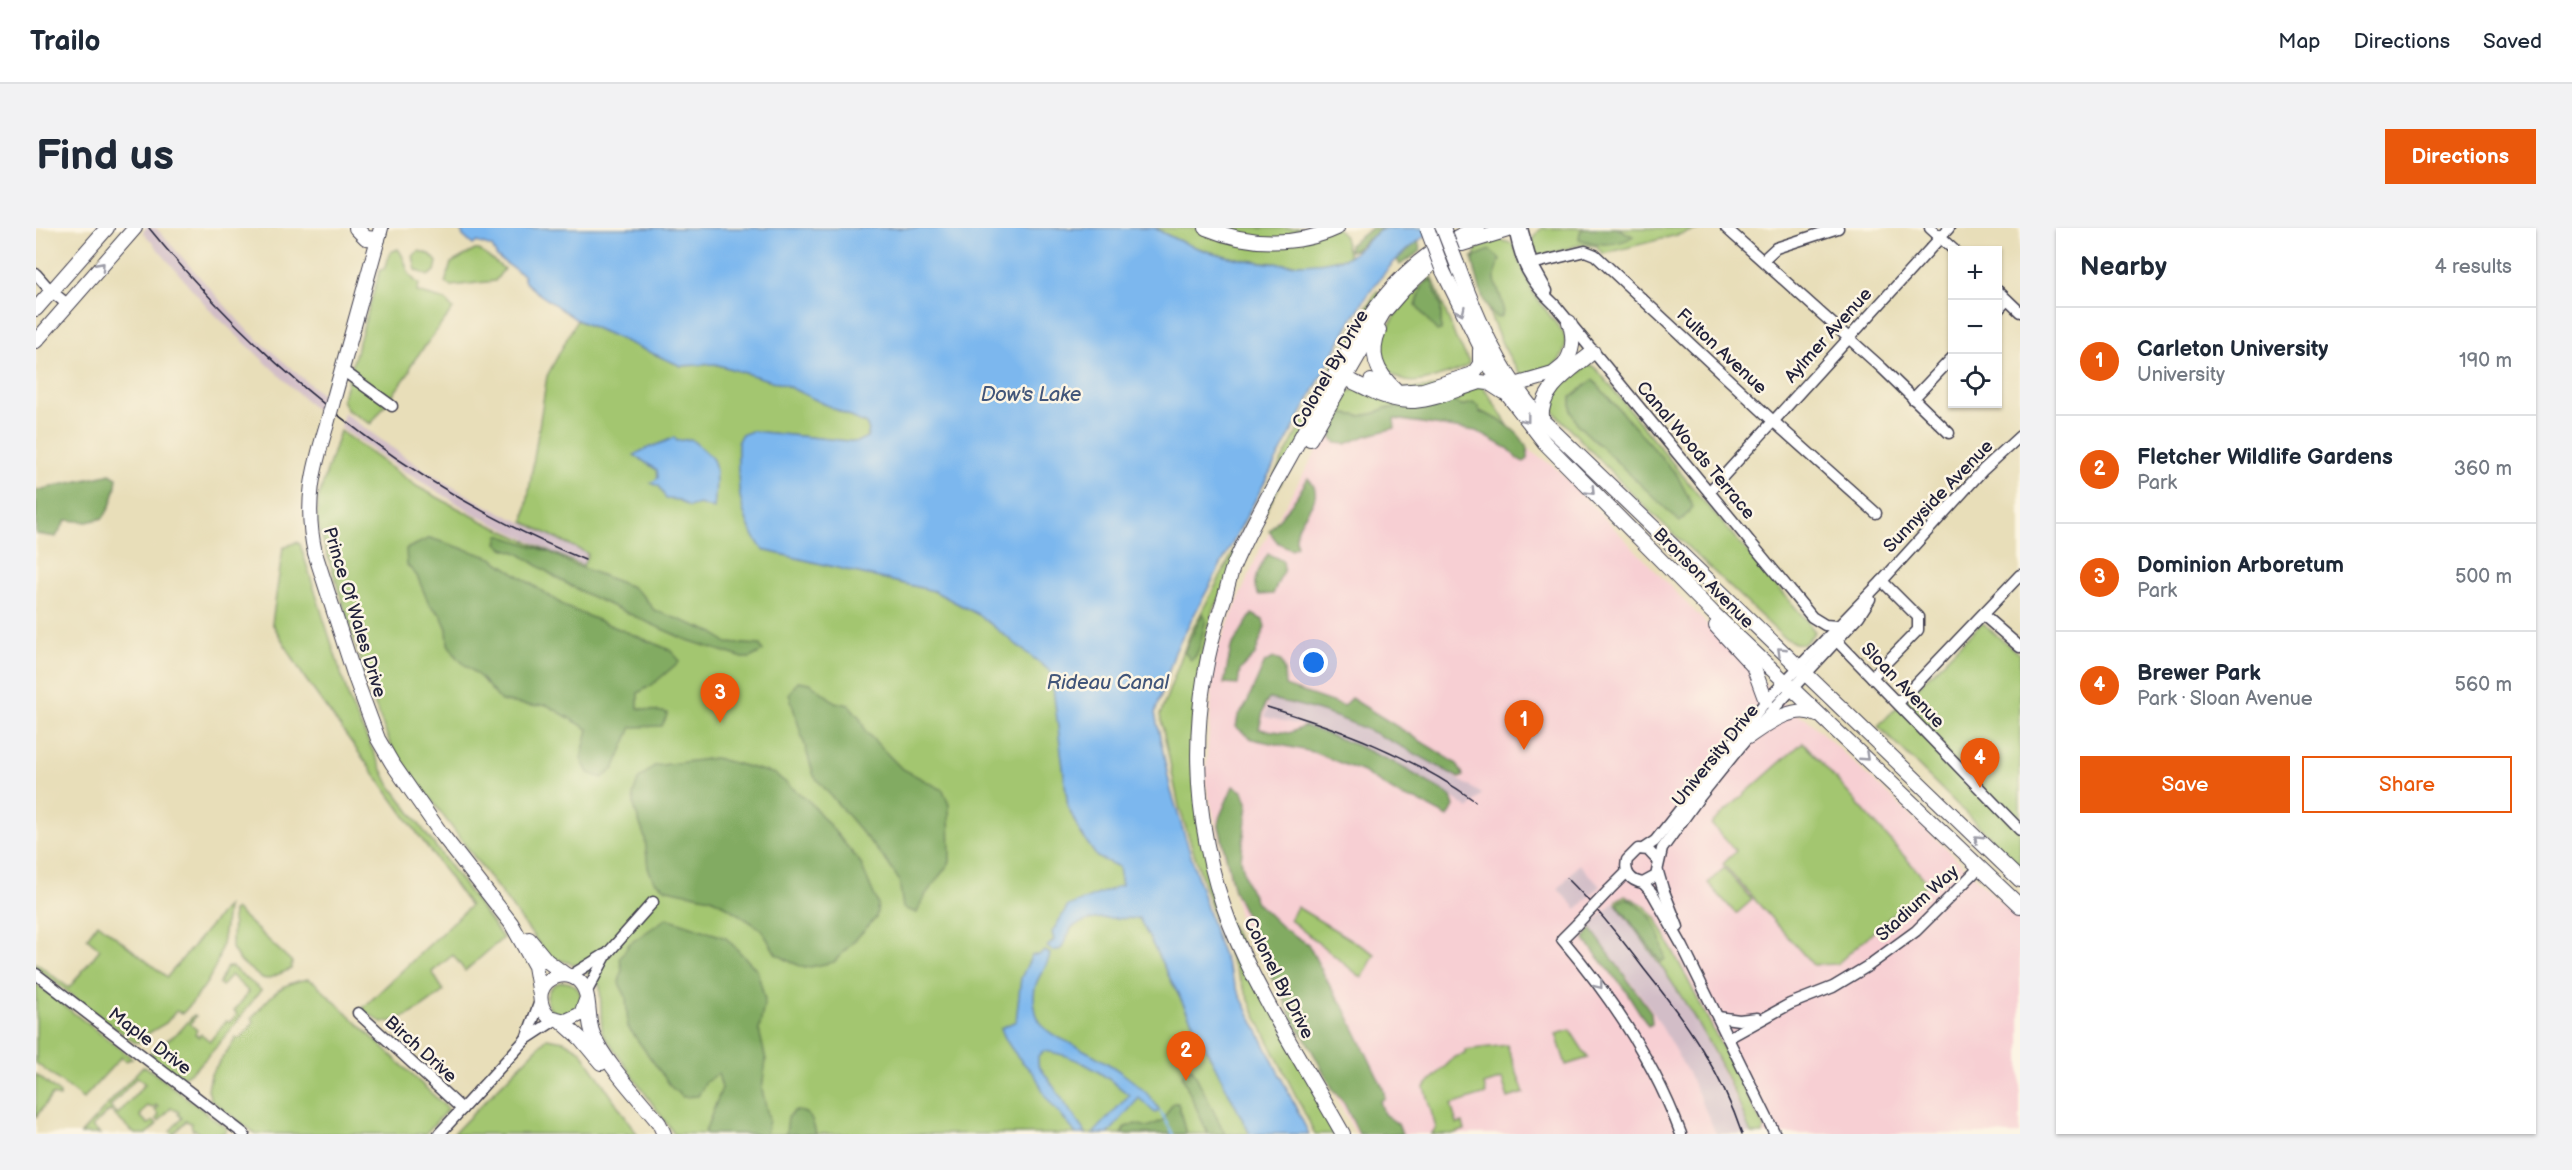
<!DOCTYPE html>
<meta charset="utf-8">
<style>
:root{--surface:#fff;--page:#f2f2f3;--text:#1f2937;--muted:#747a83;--line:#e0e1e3;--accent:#ea580c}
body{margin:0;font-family:"Balsamiq Sans",sans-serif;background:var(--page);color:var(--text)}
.controls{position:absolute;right:18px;top:18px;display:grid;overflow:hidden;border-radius:0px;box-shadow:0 2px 4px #0004}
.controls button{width:54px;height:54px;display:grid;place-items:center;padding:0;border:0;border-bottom:2px solid var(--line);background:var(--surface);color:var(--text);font:30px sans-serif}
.you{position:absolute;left:1278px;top:435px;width:21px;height:21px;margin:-15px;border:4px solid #fff;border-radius:50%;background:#1a73e8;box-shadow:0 0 0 9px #1a73e833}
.badge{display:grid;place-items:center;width:39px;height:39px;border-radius:50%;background:var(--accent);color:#fff;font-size:20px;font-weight:700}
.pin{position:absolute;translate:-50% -50px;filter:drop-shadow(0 2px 3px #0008)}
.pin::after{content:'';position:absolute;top:32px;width:21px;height:18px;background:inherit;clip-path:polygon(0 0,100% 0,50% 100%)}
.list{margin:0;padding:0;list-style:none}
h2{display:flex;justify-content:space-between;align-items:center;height:78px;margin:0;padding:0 24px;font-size:26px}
h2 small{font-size:20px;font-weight:400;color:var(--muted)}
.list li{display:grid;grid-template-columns:39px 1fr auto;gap:18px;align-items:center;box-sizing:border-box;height:108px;padding:0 24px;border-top:2px solid var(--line)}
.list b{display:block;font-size:22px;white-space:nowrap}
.list p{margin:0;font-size:20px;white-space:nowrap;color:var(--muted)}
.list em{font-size:20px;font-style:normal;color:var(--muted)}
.actions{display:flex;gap:12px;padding:18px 24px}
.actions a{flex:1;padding:14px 0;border:2px solid var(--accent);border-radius:0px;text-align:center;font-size:21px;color:var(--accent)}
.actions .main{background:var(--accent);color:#fff}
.icon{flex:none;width:33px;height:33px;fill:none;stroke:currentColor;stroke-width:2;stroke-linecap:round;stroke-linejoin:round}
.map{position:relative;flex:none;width:1984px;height:906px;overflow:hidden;border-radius:0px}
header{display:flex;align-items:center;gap:36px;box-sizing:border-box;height:84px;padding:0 30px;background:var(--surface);border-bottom:2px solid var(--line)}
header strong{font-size:28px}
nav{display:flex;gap:33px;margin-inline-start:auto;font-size:21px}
.intro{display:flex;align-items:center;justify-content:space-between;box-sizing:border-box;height:144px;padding:0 36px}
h1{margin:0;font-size:42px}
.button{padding:15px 27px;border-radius:0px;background:var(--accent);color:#fff;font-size:21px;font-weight:700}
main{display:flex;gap:36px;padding:0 36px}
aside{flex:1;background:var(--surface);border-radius:0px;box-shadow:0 2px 4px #0004}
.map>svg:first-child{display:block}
.built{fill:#f7cfd3}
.industrial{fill:#d2bdc7}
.green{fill:#a3c66f;stroke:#627455;stroke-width:1.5}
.forest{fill:#82ab62;stroke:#52664e;stroke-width:1.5}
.water{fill:#7cb7ee;stroke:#4f6c94;stroke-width:1.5}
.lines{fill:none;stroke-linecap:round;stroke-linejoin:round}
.stream{stroke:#7cb7ee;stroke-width:2}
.minor-casing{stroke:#403e4e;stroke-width:13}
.major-casing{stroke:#403e4e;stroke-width:16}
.minor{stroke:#fff;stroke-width:10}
.major{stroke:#fff;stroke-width:14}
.tram{stroke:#22223b;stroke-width:1.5}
.minor-bridge-casing{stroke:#403e4e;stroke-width:13;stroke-linecap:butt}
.major-bridge-casing{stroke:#403e4e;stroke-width:16;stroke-linecap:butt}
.minor-bridge{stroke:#fff;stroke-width:10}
.major-bridge{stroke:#fff;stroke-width:14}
.oneway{stroke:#9c9ca7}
.labels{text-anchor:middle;stroke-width:5;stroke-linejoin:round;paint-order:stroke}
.street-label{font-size:18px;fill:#22223b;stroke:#fcf5e5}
.water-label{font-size:20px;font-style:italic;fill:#42567a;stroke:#fcf5e5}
</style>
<header>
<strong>Trailo</strong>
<nav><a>Map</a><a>Directions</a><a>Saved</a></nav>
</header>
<div class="intro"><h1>Find us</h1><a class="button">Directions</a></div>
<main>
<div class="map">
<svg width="1984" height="906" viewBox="0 0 1984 906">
<rect width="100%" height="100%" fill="#fcf5e5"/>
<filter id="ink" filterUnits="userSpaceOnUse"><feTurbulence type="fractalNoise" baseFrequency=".0167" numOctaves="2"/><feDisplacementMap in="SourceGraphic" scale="12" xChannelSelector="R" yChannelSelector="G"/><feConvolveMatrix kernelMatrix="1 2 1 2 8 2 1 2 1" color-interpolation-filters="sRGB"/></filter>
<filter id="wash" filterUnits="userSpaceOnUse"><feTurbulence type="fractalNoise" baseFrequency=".008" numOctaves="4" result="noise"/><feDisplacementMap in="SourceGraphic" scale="24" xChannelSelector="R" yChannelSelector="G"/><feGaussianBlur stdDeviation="1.35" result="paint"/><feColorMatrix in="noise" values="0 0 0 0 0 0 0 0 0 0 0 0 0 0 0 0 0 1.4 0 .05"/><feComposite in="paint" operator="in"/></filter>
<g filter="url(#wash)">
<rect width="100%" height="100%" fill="#e8deb9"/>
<path class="built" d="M1313,167L1469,206L1519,239L1757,485L1770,490L1916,626L1984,693V906H1320L1204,691L1169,554L1179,426L1225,319Z"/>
<g class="industrial">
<path d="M110,0H120L209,100L287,168L282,184L175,83L107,4Z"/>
<path d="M308,185L369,229L410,255L449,277L552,326L547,338L444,289L364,241L304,199Z"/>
<path d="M1233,471L1269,479L1313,493L1375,522L1446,566L1433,581L1394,554L1336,524L1269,498L1229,489Z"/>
<path d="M1543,636L1564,658L1541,681L1522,661Z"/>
<path d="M1578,674L1647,768L1681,833L1715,906H1680L1656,852L1616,782L1554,698Z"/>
</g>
<g class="green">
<path d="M1119,0H1301L1308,9L1313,29C1301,31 1288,35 1276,36C1223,37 1164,28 1119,0Z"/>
<path d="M1506,0H1668L1567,26L1560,18L1543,17L1507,28L1500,26C1493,16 1498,7 1506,0Z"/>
<path d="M1462,11L1477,16L1497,65L1528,106C1536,133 1508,148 1485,146C1464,120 1453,84 1442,52C1439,45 1439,37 1436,30L1439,27V22Z"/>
<path d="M362,21C373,34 366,44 383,56L381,64L409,72L417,81L376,135L373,145L335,196L311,182L306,172L344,42L348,41L355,24Z"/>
<path d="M439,22H443L468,41L459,53L415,58L409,55L415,35Z"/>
<path d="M383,23L395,27L401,34L399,43L392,48L380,42L377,28Z"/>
<path d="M1396,48L1420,111L1433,133L1432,137C1423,144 1409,146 1398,150C1384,154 1370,157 1358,147C1324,118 1372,68 1396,48Z"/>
<path d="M1341,63L1345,67L1178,381C1168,419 1160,455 1157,494L1177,662L1301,906H1279L1221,790L1185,709L1143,578L1124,487L1154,406L1310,112Z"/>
<path d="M541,92L645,138L679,136L749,157L830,196L833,202L831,209L821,214L716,203L727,322L898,363L943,387L1016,444L1032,579L1044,604L1061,629L1083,639L1086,657L1214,906H638L566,805L564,758L545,738L513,729L355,518L337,472L281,293L282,271L304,203L382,259L448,294L547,338L552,326L488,294L511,148Z"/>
<path d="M1552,137L1559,139L1664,269L1771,393L1779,404L1768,416L1759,415L1747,409L1602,272L1520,186L1513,172L1526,155L1535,152Z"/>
<path d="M1447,158L1473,199L1432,176L1425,178L1420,176L1404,179L1349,180L1340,185L1325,188L1296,184L1306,167L1317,162Z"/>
<path d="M260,314L264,316L315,477L352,554L467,710L429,743L417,727L396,744L408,763C388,778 372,792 346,795L326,781L434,678L268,449L236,395L247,320Z"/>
<path d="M1946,395L1984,427V639L1842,498Z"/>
<path d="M1767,514L1892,655L1801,736L1777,737L1687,636L1700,623L1675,596Z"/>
<path d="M1688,640L1716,672L1700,686L1672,655Z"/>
<path d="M1589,667L1608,677L1620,690L1728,900L1727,906H1715C1683,820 1635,749 1580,676L1581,672Z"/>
<path d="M191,678C187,727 181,748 147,785L140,783L130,795L111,806L113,814H98L0,740V735L33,760L64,721L51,710L62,695L131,749Z"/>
<path d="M1261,679L1339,726L1326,750L1254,692Z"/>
<path d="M199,681L256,734L255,741L231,751L225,750L203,732L196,720L197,683Z"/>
<path d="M191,739H196L225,762C210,781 165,845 144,850L117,830L115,823L143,804L158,787L160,788L154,796L161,802L159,806L163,809L165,806L174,813L190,793L194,794L201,786L198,783L213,764L195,747L186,758L183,755Z"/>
<path d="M272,751L278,754L412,881L389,906H220L175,872L172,862L175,846L200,810H205L218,794L216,790C235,768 242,756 272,751Z"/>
<circle cx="528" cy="771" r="17"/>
<path d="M0,756L96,830L90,833L85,829L47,871L0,835Z"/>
<path d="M1534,802L1552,830L1530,837L1520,806Z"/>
<path d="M511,810L528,813L545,823L601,906H417Z"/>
<path d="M1471,817L1488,865L1472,870L1466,851L1448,857L1450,866L1415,877L1421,896L1427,895L1429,902L1415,906H1395L1400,900L1388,859L1419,829L1429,826V822Z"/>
<path d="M106,839H110L191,901L186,906H164L159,901L157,903L155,895L150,893L137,906L134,903L146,890L142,886L143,884L135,880L123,893L120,891L123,887L119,882L122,879L120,877L117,880L111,878L104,888L112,896L118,893L121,896L111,906H99L77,886L79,883L82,886L109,856L101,849L74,879L77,882L75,884L73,883L56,899L64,906H45Z"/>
<path d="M0,846L24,866V869L16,867L0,889Z"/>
</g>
<g class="forest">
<path d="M1336,0H1346L1318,22L1313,23V17Z"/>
<path d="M1547,0H1581L1597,8C1583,19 1559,17 1543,11L1544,4Z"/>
<path d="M1382,13L1385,23L1364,37L1361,31Z"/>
<path d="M1454,22L1464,31C1462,37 1459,42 1459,50C1460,63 1470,73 1466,88L1461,90C1445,79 1442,51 1437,33L1439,28Z"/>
<path d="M1395,51L1405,78V102L1401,103L1380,78L1387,56Z"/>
<path d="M1557,152L1641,247L1657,279L1644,294L1542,197L1535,184V169Z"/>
<path d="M1416,172L1425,178L1437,175L1442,178L1443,184C1463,189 1494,208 1492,231L1488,234L1481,231L1473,221L1440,203L1358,191L1359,200L1329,208L1310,216L1300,215L1295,209L1302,190L1307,186L1325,188L1340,185L1349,180L1404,179Z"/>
<path d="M74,246L81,250C80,263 75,280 67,290L51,294L30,292L20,309L0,306V263C25,255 49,253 74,246Z"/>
<path d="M1272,250C1296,274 1253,288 1261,318L1255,321L1242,315L1233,303L1260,270Z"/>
<path d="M463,307L514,324L536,336L596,359L608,369L618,382L678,405L691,415L724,417L727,423L714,430H707L648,411L552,367L524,352L482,325L467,320L461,315Z"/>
<path d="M394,310L456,330L530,379L634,422L644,433L616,457L602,465V480L632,485L626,498L596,499L578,541L566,550L552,545L545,531L552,501L511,477L496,478L465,473L445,450L421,430L412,416L411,401L405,387L393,376L381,348L371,337L370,321Z"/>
<path d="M1232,326L1247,333L1248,341L1237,366L1223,367C1212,355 1226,337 1232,326Z"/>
<path d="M1167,385L1170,392C1166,404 1165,427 1155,432L1148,424Z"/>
<path d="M1216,386L1227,392L1229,399L1219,427L1204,442L1202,457L1188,456L1195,419Z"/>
<path d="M1238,430L1245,433L1248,442L1249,458L1307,478L1315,470L1420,535L1428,548L1423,550C1363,516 1302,482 1233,471L1229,476L1223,501L1253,505L1269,498L1317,516L1357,534L1409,564L1415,569L1418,578L1412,589L1380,572L1368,570L1327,544L1277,524L1216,511L1200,499L1202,488L1209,479L1229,434Z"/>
<path d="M762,453L774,455L799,474L813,477L824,490L830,504L865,540L907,562L913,577L914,634L887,670L881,685L867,680L863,652L851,634L778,548L753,466Z"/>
<path d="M679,530L739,546L775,575L824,634L842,676L840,690L798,734L769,740L755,734L740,726L725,701L688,677L675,670L631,661L618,653L612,640L609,610L599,582L597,567L602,552L618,538Z"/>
<path d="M1197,558L1207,563L1212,577L1205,631L1210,653L1220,674L1247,700L1272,716L1295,760L1308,779L1347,860L1349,870L1344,873L1348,886L1362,896L1366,906H1323L1308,875L1298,863L1269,810L1259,797L1247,768L1236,751L1214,695L1198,663L1183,598L1184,588Z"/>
<path d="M1591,670C1619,686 1624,701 1629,731L1625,734L1582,677L1584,673Z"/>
<path d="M631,690L690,710L721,742L729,772L723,802L730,832L726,861L733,892L730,906H668L686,860L682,846L670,854L662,868L647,869L636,860L592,799L590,769L583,755L586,741L584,730L593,716Z"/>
<path d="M1553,702H1556L1615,784L1616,796L1612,798L1590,763L1551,715L1549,710Z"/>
<path d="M1156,840L1189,906H1172L1147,850V845Z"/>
<path d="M1137,875H1142L1150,906H1085L1089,899L1100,896L1111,899L1126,893Z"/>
<path d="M758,883C774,882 777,892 780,906H750L752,889Z"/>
</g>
<g class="water">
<path d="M424,0H1119C1169,31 1252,45 1309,30C1325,25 1334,4 1350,0C1363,0 1390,0 1405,0C1362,19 1335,60 1312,98L1150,402L1139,424L1119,485L1135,563L1182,715L1201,761L1273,906H1214L1103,690C1073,693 1065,684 1036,699L1025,721L1017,723L1011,719L1018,712L1016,704L1032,678L1086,657L1083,639L1061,629L1044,604L1032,579L1015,444L943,387L898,363L727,322C701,288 701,253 702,213L705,207L716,203L821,214L831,209L833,202L830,196L749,157L679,136L645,138L541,92L499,63L489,54L487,47L461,29L456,19L441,14L437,17L427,8Z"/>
<path d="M638,209L641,213L655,211C662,218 672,224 677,232C682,240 679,271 678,281L663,276L653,279L643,272L630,271L623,258L615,255L622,250L621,242L598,227C611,218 625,217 638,209Z"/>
<path d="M1009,723L1014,726C1012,740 998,750 998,768C998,778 1000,790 1007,798C1016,809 1034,814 1046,821C1070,833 1112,859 1124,883L1119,885L1103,870L1072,906H1057L1093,867C1068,846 1040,826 1007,823L1002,828V836L1050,906H1040C1031,893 1019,882 1010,869C1005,862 1003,851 997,845C984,832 970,817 965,800L980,793L985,750L996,727H1003Z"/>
</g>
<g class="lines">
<path class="stream" d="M1124,883L1137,906"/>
</g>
</g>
<g filter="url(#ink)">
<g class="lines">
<defs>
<g id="minor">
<path d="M1478,0C1485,35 1492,52 1519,77L1776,389L1789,397L1801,398"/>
<path d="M1486,0L1496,36L1511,63"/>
<path d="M1690,0L1846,140L1913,205"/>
<path d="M1894,0L1918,22"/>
<path d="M1727,32L1740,20L1802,0"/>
<path d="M1496,36L1549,23L1559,27L1737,193L1840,285"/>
<path d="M0,46L15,63L31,76"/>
<path d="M1962,63L1984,84"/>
<path d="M1962,82L1971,72"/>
<path d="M305,141L356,178"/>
<path d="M1877,171L1916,130"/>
<path d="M1673,264L1913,0"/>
<path d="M1947,387L1984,419"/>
<path d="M1801,413L1984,602"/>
<path d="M1836,449L1882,402V389L1846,353"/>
<path d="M1862,475L1984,347"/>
<path d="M1607,621L1619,613L1730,473L1846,353L1947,242L1984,208"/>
<path d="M1623,634L1612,622L1602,621L1591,632C1588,644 1594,653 1607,655L1620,648L1626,621L1662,571L1712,509L1823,388L1834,371"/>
<path d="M1622,644L1627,661L1642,699"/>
<path d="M1607,655L1617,666L1647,719L1739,906"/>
<path d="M1573,662L1591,644"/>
<path d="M1541,696L1526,711C1576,770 1618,833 1645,906"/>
<path d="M0,746L208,906"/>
<path d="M534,748L568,727"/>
<path d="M550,765L571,726L617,674"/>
<path d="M322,785L426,881"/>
<path d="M1682,789L1703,792L1721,790"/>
<path d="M1692,810L1754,776L1797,759L1832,738L1880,703L1944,639"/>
<path d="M490,811L504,773"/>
<path d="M403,906L490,811L519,792"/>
</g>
<g id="major">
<path d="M320,0L330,10L342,11"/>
<path d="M1170,0C1211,17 1260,19 1301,0"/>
<path d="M1426,16L1478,0"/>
<path d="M1421,36C1442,93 1465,146 1506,192L1984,652"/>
<path d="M1407,43L1456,142L1471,166L1509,215L1677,385L1984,678"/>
<path d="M0,81L71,0"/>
<path d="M1343,102C1333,126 1340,144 1359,161"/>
<path d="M0,113L99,0"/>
<path d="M1527,139C1537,124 1539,111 1533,94"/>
<path d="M1305,144C1312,153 1322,156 1332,161C1377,185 1399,168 1444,154L1453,155L1467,164"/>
<path d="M1335,153L1362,164L1387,162L1437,146L1444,136V122"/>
<path d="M1479,157L1517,146L1532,134"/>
<path d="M298,170L345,0"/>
<path d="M1506,192C1502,161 1537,141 1557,124"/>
<path d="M291,196C277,242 268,276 279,325L319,449L342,511L356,535L404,604L475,695L499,738L504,767"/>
<path d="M1274,211L1347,85L1368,61L1395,36"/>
<path d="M1680,398L1717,438L1730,473"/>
<path d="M1712,509C1731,496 1759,475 1781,487"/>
<path d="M493,711L511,733L530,747"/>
<path d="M551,770L545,786L530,793L513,789C506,782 503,774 505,764C510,748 530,742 543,753C556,765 550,790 557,806C568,834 603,870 623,895L628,906"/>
<path d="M525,793L545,811L565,835"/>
<path d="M1307,906C1269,838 1222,767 1194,696C1153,591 1152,477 1188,371C1192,358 1194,344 1200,332C1222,282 1252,234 1278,185C1319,109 1355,32 1442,0"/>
</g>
</defs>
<use href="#minor" class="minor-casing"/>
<use href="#major" class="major-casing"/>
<use href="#minor" class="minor"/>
<use href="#major" class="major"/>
<g class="tram">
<path d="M113,0C232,146 374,260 549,332"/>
<path d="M1231,479C1305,501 1376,528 1439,573"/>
<path d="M1531,650C1559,678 1584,709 1608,741C1649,792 1685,843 1706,906"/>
</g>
<defs>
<path id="minor-bridge" d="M1541,696L1573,662"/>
<g id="major-bridge">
<path d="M1391,0L1407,43"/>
<path d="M1407,0L1421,36"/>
<path d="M291,196L298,170"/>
</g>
</defs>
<use href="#minor-bridge" class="minor-bridge-casing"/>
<use href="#major-bridge" class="major-bridge-casing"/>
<use href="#minor-bridge" class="minor-bridge"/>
<use href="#major-bridge" class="major-bridge"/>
</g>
<defs><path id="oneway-chevron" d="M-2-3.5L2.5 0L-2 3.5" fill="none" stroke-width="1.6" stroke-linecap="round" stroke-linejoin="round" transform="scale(1.5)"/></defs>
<g class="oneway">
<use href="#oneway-chevron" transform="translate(65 38) rotate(-48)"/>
<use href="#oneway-chevron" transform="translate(1425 83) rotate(65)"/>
<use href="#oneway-chevron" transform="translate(1490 191) rotate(52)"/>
<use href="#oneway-chevron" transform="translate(1555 263) rotate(46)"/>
<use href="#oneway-chevron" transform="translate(1745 423) rotate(-136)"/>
<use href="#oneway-chevron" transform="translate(1829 529) rotate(43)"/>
<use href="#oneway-chevron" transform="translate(1942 611) rotate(-136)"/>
<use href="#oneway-chevron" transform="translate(1563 757) rotate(52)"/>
</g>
</g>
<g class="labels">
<g class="street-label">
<text transform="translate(1792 107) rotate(-48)" y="6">Aylmer Avenue</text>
<text transform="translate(1686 123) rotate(43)" y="6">Fulton Avenue</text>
<text transform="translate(1294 141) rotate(-60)" y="6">Colonel By Drive</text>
<text transform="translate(1660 222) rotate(50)" y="6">Canal Woods Terrace</text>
<text transform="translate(1902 268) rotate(-46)" y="6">Sunnyside Avenue</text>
<text transform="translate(1668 350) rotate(45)" y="6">Bronson Avenue</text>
<text transform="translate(319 384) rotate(73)" y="6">Prince Of Wales Drive</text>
<text transform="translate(1867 457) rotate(46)" y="6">Sloan Avenue</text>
<text transform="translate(1679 527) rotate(-51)" y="6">University Drive</text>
<text transform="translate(1881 675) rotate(-42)" y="6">Stadium Way</text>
<text transform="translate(1243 750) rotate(63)" y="6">Colonel By Drive</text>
<text transform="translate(114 813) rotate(37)" y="6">Maple Drive</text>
<text transform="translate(385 821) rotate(42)" y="6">Birch Drive</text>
</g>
<g class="water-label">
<text x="995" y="173">Dow's Lake</text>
<text x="1072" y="461">Rideau Canal</text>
</g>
</g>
</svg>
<div class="controls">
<button>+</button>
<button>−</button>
<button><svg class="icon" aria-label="locate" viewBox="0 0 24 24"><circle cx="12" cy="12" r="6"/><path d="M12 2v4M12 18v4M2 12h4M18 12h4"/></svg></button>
</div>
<div class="you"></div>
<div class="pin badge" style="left:1488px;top:522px">1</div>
<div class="pin badge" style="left:1150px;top:853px">2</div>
<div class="pin badge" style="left:684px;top:495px">3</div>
<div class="pin badge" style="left:1944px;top:560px">4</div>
</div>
<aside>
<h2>Nearby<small>4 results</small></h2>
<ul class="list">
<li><span class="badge">1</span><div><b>Carleton University</b><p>University</p></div><em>190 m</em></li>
<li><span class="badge">2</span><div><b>Fletcher Wildlife Gardens</b><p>Park</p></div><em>360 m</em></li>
<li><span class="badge">3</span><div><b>Dominion Arboretum</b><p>Park</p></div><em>500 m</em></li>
<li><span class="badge">4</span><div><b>Brewer Park</b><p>Park · Sloan Avenue</p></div><em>560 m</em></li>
</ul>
<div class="actions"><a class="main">Save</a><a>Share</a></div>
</aside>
</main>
